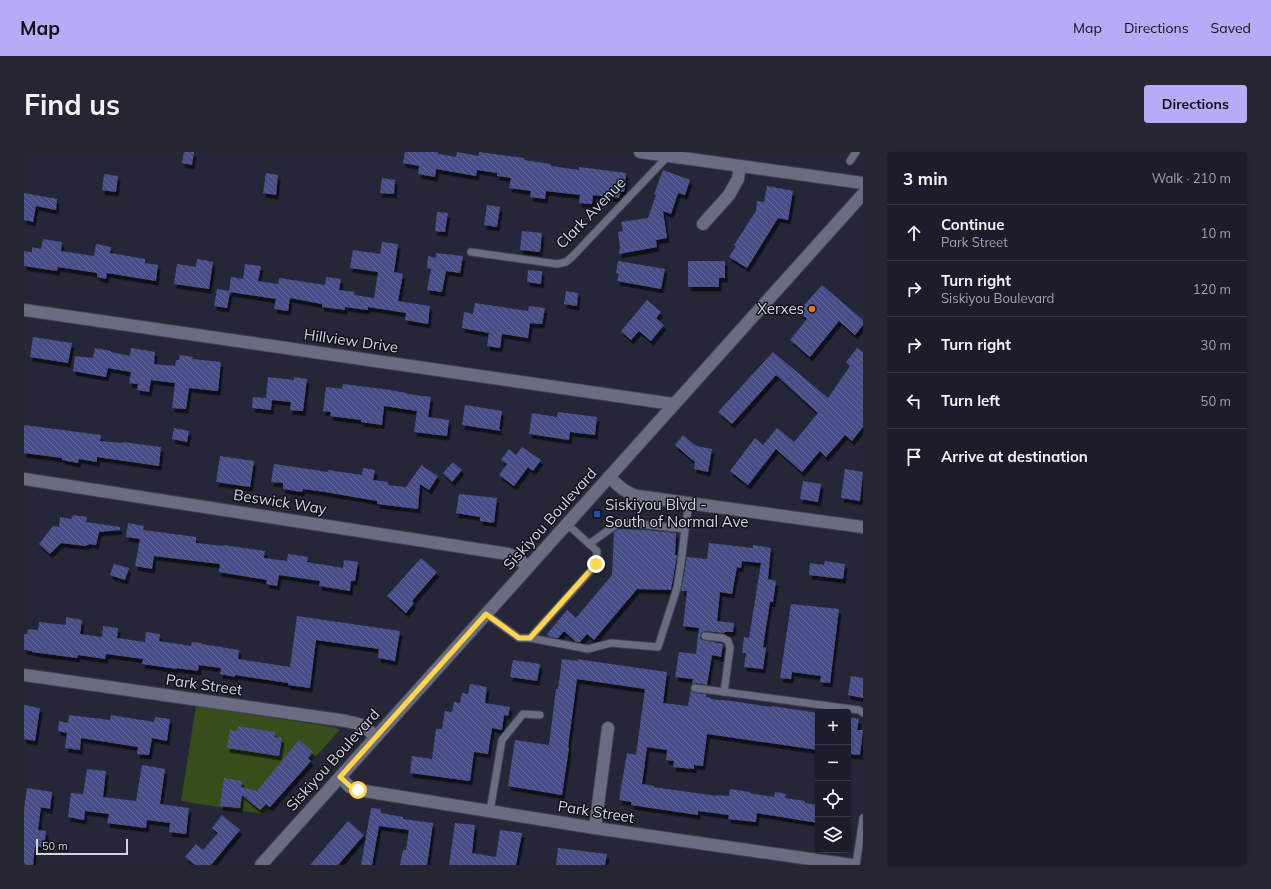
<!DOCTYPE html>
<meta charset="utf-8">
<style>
:root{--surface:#1c1d2a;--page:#252632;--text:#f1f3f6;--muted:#a0a2a8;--line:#3a3b47;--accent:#b7abf8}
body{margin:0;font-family:Mulish,sans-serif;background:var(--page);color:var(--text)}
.controls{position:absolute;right:12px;bottom:12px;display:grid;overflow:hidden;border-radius:4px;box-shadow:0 1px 3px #0004}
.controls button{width:36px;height:36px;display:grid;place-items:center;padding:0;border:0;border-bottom:1px solid var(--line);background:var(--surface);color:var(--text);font:20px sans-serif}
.scale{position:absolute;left:12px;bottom:10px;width:92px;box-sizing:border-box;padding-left:4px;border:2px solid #d2d4df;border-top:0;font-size:11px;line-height:14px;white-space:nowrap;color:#d2d4df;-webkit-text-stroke:3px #101119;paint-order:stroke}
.stop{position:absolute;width:12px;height:12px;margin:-9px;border:3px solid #ffd54a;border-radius:50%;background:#fff}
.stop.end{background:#ffd54a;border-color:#fff;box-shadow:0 1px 4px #0008}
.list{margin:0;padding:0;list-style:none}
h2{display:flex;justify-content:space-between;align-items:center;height:52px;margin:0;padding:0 16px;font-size:17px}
h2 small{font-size:13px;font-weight:400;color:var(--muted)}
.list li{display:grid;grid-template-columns:26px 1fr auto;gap:12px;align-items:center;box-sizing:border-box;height:56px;padding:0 16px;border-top:1px solid var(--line)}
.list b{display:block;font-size:15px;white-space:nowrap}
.list p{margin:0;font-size:13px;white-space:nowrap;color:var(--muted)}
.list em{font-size:13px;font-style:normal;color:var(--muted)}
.icon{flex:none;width:22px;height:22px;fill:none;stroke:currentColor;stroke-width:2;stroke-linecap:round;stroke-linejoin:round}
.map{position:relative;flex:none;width:839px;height:713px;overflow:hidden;border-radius:4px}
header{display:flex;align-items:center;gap:24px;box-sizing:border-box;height:56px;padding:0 20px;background:var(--accent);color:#111}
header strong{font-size:19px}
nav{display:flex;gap:22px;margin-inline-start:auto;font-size:14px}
.intro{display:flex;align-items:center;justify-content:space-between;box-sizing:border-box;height:96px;padding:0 24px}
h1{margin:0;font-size:28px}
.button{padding:10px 18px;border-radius:4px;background:var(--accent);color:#111;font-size:14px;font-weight:700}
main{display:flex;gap:24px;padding:0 24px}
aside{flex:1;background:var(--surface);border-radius:4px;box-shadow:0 1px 3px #0004}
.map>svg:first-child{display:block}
.green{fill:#384d1a}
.building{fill:url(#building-back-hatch);filter:url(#shadow)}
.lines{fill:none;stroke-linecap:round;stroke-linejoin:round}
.lane-casing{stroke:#414351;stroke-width:9}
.street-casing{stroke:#414351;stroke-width:14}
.secondary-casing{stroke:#414351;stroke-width:14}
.lane{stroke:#6a6d81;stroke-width:7}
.street{stroke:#6a6d81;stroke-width:12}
.secondary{stroke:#6a6d81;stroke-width:12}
.route{stroke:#ffd54a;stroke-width:5}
.food-dot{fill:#e8710a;stroke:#101119;stroke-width:1.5}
.transit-dot{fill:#1a4fb4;stroke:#101119;stroke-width:1.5}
.labels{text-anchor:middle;stroke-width:3;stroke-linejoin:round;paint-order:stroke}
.street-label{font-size:15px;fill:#d2d4df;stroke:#101119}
.poi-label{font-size:15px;fill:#d2d4df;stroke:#101119;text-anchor:end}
</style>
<header>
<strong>Map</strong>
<nav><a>Map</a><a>Directions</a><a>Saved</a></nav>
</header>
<div class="intro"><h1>Find us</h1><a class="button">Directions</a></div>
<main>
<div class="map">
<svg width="839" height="713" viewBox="0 0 839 713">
<defs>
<pattern id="building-back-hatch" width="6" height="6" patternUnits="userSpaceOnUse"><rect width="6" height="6" fill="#494d87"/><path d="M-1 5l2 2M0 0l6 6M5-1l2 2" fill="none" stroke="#626698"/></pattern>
<filter id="shadow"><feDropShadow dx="2.5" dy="4.5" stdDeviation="0" flood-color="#0009"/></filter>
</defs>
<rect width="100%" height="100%" fill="#252738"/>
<path class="green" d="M172,554L309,575L316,578L239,662L157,649Z"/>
<g class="building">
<path d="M160,0H170L168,13L158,11Z"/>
<path d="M381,0H414V2L432,5L433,0L455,4V0L500,6V8L527,12V14L555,18V15L602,21L600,40H596L595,46L569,43L568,52L555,51L556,43L522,39L521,47L506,45L507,39L485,36L487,26L473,24V21L453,18L452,24L412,17L411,25L394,22L395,14L379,11Z"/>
<path d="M639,18L666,28L661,43L654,41L647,62L639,59L643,86L632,88L633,95L595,102L596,96L594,80L599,79L597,70L624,66L632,43L630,42Z"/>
<path d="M242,21L254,23L252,43L239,41Z"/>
<path d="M80,22L94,24L92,40L78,38Z"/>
<path d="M358,26L371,28L370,42L356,41Z"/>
<path d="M743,34L769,39L764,68L754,66L723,116L705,105L712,94L710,93L732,59L733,49L740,50Z"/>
<path d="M0,41L33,47L32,58L12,54L9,70L0,68Z"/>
<path d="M463,53L476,55L473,75L460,73Z"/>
<path d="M413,60L424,61L421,80L411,79Z"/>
<path d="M498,79L518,81L516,100L496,98Z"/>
<path d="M19,87L38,90L37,99L70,104L72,92L87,95L86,101L121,107V111L134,113L132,129L83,121L82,127L73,125V121L34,115L33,119L0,114V99L8,100V95L17,97Z"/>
<path d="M358,90L374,92L370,120L379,122L374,149L406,154L404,172L381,168L382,161L344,155V158L321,155V158L298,155V152L266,146L264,159L250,157L252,147L206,140L203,156L190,154L193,137L205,139L207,125L219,127L221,112L237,114L234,129L254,132L255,126L301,133L302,125L317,127L315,138L331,140L330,143L350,146L354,120L326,116L329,98L356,102Z"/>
<path d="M412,101L439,104L436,121L422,119L418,140L403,138L407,117L403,116L404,104L412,106Z"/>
<path d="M173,107L189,110L185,137L150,132L153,112L172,115Z"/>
<path d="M594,109L641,117L637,137L593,129L595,122L592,121Z"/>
<path d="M664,109H701V126H695V135H664Z"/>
<path d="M504,118L518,119L517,132L503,130Z"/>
<path d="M798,133L839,168V173L831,183L815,169L786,205L766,188L783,167L774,160Z"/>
<path d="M542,139L554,141L553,154L540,152Z"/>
<path d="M623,148L637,160L632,166L640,173L627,189L615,179L607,188L597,179Z"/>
<path d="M451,151L504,159L505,154L521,156L518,172L506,171L504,186L478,182L476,196L463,194L465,181L438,176L440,160L449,162Z"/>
<path d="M9,185L48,191L44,211L6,205Z"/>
<path d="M71,196L87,199V200L106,204L107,196L131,200L130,212L151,214L152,208H155L156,203L169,205L168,207L197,210L194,239L165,236L162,257L148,256L151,231L127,228L125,240L113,238L114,232L105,231L107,220L84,216L82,225L49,219L51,204L69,206Z"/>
<path d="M833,196L839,200V275L828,289L821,283L802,305L796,299L778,320L752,297L724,333L706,319L731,286L739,293L753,276L770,290L794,261L752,223L708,272L694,260L749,200L804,246L826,214L822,210Z"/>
<path d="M244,225L270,228V225L283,227L279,259L266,258L267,250L248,248L247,258L228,256L229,245L242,246Z"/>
<path d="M319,232L366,238L383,241V242L407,245L404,265L425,268L423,284L390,280L393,259L360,254L358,273L337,270V268L306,264L307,260L299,259L302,235L318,237Z"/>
<path d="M441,253L478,259L475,277L477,279L438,273Z"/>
<path d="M534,260L573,265L571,283L546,280L545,288L505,282L508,261L533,265Z"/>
<path d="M0,273L77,283L76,289L99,291V290L137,295L135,314L73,305V310L55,307L54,311L38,308V306L0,301Z"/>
<path d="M150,276L165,279L163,290L148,287Z"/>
<path d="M659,283L672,294L688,297L684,320L670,317L671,310L651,293Z"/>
<path d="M498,295L517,308L509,319L504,315L490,334L475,323L483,312L477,308L485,297L492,303Z"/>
<path d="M196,304L230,309L226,335L192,330Z"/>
<path d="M429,310L438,318L428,330L419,321Z"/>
<path d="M399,311L398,314L414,324L405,338L396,332L394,357L353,352V349L301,340L279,337L278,340L259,337V331L247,330L250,312L304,320V318L338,323L339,316L351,318L349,328L364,330V333L382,335Z"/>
<path d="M821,317L839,320L836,349L817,346Z"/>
<path d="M779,329L797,332L794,350L776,347Z"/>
<path d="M435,342L473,346L470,371L456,369V365L432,361Z"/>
<path d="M49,363L63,365L62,370L96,375V378L75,380L72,393L66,392L61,394L37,391L26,402L15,392L29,374L35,375L36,365L47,367Z"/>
<path d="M104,371L120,374L119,378L172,385V391L199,394V393L241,399L240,406L263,409L264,402L284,405L283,410L319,416L320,408L334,410L331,429H327L326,439L295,434L296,429L255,423L253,434L242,432L243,428L195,420L196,412L130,404L128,417L111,414L116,387L102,385Z"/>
<path d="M595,377L621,378L652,381L651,403H653L647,438L613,437L570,488L563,482L556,490H552L540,479L534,486L526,485L523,482L543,458L552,466L588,423L590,380Z"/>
<path d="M685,391L729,396V393L747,396L744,427L752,429L749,450H746L739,495L742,496L739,517L720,515L722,501H718L720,485L725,486L737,411L718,409L717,416L713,415L708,442L696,440L693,469L710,471L709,480H701L700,481L682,479L677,481L676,486L678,488L699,492L697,505L688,503L683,533L672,531L668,532L669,527L651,525L655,500L672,502L675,476L659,474L663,439H657L663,405L683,407Z"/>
<path d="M397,406L413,420L388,449L390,451L382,461L363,444Z"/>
<path d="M801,409L821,412L819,427L785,423L786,411L800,413Z"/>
<path d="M90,412L105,416L101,428L86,423Z"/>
<path d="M767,452L815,457L806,531L796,530L797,524L768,520L767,527L756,526Z"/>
<path d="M273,464L376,479L371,509L354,506L355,497L292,488L286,536L264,533V531L211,523V525L196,522L197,516L175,513L174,519L153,516V517L118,512L119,507L90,503L82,502L81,507L54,503L53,506L8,500V499L0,498V482H3L4,477L14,478L15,470L42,473V465L58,468L56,482L78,485L79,474L94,476L93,486L121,490L122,480L136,482L135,489L167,494L168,490L178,491V492L215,498L214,507L266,515Z"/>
<path d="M538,507L555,509L552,507L643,520L639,551L664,554L667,538L670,541L682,542V545L687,546L686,547L708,549L747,555L748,554L794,561V598L683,582L679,614L670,613V617L649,615L650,609L642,608L643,598L623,595L618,632L630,634L629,635L693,644V643L705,644L706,637L726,640L725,641L750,645L751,640L762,642L761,646L781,649V651L794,653V671L733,661L732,670L704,667L705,663L674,659V663L607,653V650L595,648L603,601L612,603L621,537L553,527L544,595L545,596L538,643L484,634L491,588L525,593L532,537H534Z"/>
<path d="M489,508L516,512L513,529L486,525Z"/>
<path d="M827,524L839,526V546L824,543Z"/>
<path d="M446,532L463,535L461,551L486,555L484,564L480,563L478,578L468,576L464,602L450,600L446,629L386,621L388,604L408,607L412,577H418L421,559L428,560L430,550L436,551L438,541L444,542Z"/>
<path d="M0,553L16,556L11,589L0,587Z"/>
<path d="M45,563L86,568L87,563L130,570L131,565L146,567L143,589L128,586L125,603L113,602L114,595L57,586L56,598L41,596L43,581L34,579L35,569L44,571Z"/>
<path d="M824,565L835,567L833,578H839L836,603L824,602Z"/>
<path d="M214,574L251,580L250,585L258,586L255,604L203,596L206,578L213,579Z"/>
<path d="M275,588L289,600L284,606L287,609L246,655L242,652L236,658L218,643L216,656L196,654L200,626L218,629L217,635L233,639Z"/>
<path d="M118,613L141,617L136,652L165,656L162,682L145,680L146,671L123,668L122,676L83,671L85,662L61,659L60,668L44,665L47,641L59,642L63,617L82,619L79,645L112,649Z"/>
<path d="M3,636L28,640L26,657L17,655L14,678L22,679L20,696L11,694L9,713H0V657Z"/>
<path d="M347,656L357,657V661L379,665V667L409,671L403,713H376L379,698H382L385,678L355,674L348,713H337Z"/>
<path d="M198,663L216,678L187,713H171L161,705L172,692L179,698L194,681L188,676Z"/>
<path d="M324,669L340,683L314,713H286Z"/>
<path d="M431,671L451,673L448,701L472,705L476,678L498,681L492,713H425Z"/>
<path d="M534,696L583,702L581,713H532Z"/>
</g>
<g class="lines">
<defs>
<g id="lane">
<path d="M826,9L832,0"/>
<path d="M447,100L533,112L542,110L548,105L644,4"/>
<path d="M661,377L665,351"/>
<path d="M462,462L495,486H506L572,413L573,399L543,372"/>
<path d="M681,484L699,486L704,489L706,496L700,540"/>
<path d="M506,486L564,497L587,491L634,495L653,436L657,411L661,377L596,370L565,392"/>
<path d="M671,536L835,558L839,561"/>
<path d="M466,659L478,588L499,562L516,563"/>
<path d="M832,713L839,666"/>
</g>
<g id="street">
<path d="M616,0L839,31"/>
<path d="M679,72L705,43L714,27L716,14"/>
<path d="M0,158L649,252"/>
<path d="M585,325C594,333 601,341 613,344L839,375"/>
<path d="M0,327L484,402L494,406L503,415"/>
<path d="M0,523L322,569L335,572L352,584"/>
<path d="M316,625L326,635L334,638L571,676L828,713"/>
<path d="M571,676L584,576"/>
</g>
<path id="secondary" d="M237,713C438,490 637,265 839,42"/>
</defs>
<use href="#lane" class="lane-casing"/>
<use href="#street" class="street-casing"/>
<use href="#secondary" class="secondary-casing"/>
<use href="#lane" class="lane"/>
<use href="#street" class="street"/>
<use href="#secondary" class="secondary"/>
</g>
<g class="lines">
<path class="route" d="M334,638L326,634L316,625L462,462L495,486H506L572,412"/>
</g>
<circle class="food-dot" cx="788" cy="157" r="4"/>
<rect class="transit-dot" x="569" y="358" width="8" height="8" rx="2"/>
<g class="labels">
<g class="street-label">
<text transform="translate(567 61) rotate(-46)" y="5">Clark Avenue</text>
<text transform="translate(327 189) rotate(8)" y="5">Hillview Drive</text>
<text transform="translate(256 350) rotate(9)" y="5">Beswick Way</text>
<text transform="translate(526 367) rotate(-48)" y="5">Siskiyou Boulevard</text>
<text transform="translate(180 533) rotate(8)" y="5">Park Street</text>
<text transform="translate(309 608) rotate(-48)" y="5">Siskiyou Boulevard</text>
<text transform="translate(572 660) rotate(9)" y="5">Park Street</text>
</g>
<g class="poi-label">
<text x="780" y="162">Xerxes</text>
<text x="581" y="358" text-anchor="start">Siskiyou Blvd -<tspan x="581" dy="17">South of Normal Ave</tspan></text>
</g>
</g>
</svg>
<div class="controls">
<button>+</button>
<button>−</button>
<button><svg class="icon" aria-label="locate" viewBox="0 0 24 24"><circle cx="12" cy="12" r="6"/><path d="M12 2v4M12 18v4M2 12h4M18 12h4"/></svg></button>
<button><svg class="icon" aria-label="layers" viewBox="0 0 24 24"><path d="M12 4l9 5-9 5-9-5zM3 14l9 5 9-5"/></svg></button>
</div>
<div class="scale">50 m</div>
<div class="stop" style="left:334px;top:638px"></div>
<div class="stop end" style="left:572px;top:412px"></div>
</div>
<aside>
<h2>3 min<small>Walk · 210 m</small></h2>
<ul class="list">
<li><svg class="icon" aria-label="ahead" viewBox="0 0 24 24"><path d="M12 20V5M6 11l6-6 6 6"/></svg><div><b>Continue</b><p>Park Street</p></div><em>10 m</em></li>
<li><svg class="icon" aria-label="right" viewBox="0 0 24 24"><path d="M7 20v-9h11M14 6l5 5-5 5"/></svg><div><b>Turn right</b><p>Siskiyou Boulevard</p></div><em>120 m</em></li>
<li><svg class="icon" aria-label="right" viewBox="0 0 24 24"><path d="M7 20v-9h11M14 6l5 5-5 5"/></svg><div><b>Turn right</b></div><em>30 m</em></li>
<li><svg class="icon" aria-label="left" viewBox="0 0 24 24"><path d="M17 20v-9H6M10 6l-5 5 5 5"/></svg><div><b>Turn left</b></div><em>50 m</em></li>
<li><svg class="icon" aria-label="arrive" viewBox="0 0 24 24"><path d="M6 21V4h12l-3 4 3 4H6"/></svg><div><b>Arrive at destination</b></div></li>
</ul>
</aside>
</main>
